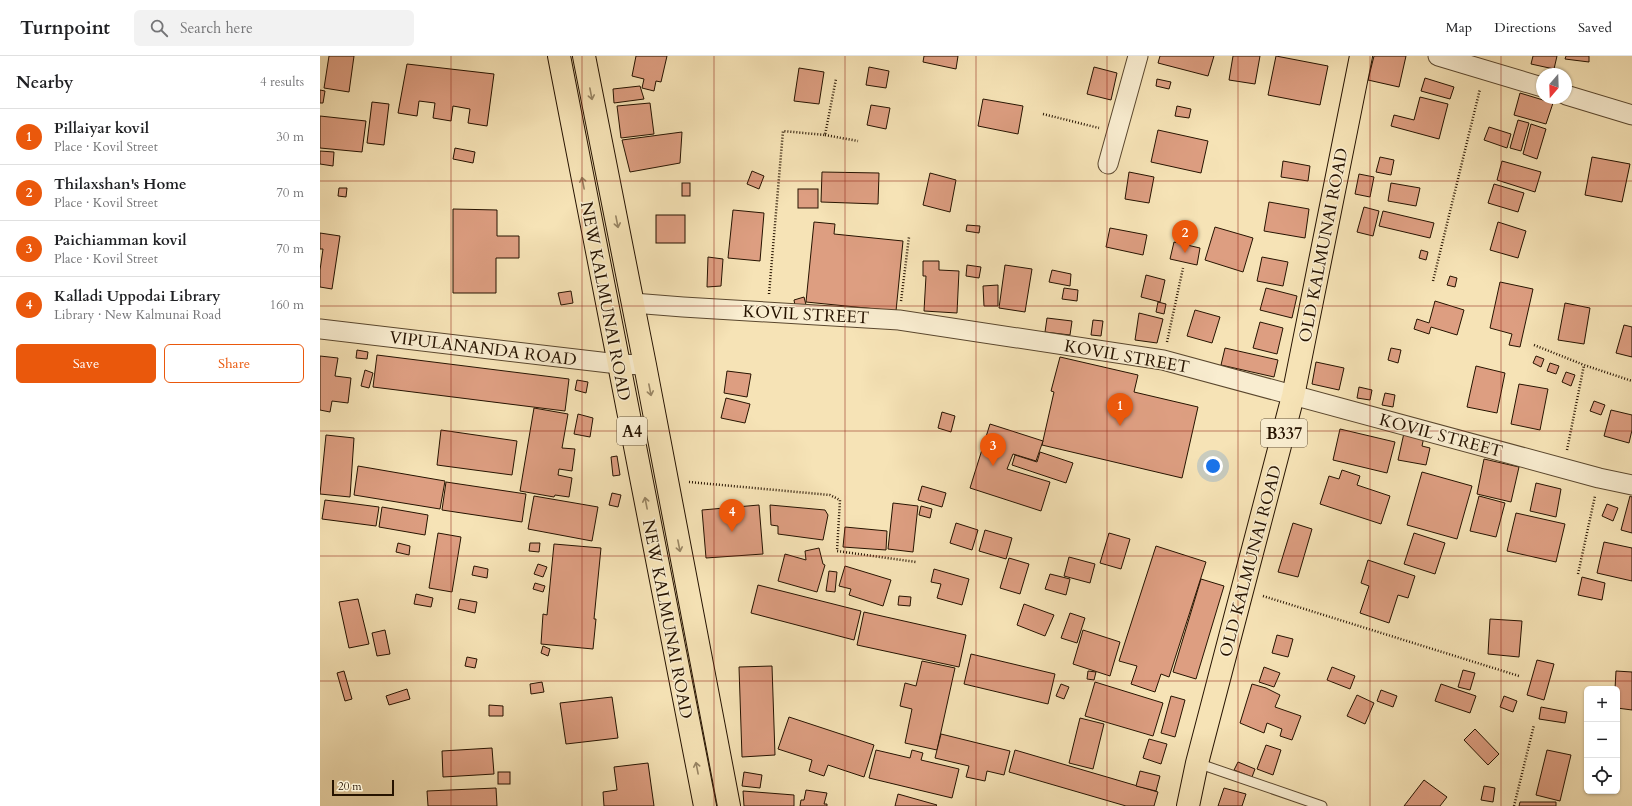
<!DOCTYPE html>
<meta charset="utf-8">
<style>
:root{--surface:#fff;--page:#f2f2f2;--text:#202124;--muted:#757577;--line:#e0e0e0;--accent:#ea580c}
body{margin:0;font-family:Cardo,serif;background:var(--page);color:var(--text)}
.controls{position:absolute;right:12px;bottom:12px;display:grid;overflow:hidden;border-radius:6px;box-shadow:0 1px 3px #0004}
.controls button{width:36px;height:36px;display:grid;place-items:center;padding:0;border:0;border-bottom:1px solid var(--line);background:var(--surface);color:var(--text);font:20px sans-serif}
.compass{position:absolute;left:1216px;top:12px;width:36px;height:36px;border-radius:50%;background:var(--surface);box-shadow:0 1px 3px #0004;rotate:199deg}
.scale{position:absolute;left:12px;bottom:10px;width:62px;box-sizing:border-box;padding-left:4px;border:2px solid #261300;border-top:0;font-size:11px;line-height:14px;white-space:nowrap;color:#261300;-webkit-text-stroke:3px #f9edd0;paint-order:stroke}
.you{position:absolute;left:893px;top:410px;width:14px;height:14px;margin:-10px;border:3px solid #fff;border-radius:50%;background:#1a73e8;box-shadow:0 0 0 6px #1a73e833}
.badge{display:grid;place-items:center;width:26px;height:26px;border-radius:50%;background:var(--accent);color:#fff;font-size:13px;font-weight:700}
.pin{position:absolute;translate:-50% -33px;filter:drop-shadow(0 1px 2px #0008)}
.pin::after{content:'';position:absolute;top:21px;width:14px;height:12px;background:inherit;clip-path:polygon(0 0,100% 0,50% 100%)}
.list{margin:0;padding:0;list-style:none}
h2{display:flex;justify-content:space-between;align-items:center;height:52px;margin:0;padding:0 16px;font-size:17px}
h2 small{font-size:13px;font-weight:400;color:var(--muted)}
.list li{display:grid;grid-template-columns:26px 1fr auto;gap:12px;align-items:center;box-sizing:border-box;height:56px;padding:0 16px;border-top:1px solid var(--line)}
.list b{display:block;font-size:15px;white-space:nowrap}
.list p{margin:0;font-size:13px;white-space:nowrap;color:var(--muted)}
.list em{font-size:13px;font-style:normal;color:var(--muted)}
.actions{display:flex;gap:8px;padding:12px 16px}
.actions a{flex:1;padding:9px 0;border:1px solid var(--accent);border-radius:6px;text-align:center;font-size:14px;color:var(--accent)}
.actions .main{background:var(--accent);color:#fff}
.icon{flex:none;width:22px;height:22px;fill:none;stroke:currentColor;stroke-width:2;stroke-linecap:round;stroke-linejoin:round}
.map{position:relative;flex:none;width:1312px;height:750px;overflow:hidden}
header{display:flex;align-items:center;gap:24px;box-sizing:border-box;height:56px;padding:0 20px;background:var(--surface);border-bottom:1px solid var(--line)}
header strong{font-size:19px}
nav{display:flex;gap:22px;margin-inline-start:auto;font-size:14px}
.search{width:280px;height:36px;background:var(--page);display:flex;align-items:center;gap:10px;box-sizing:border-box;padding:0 14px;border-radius:6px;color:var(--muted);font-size:15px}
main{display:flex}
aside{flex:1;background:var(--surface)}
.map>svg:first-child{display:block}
.building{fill:#dd9e81;stroke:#261300}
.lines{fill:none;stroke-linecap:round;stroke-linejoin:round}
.service-casing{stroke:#5a472e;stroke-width:11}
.minor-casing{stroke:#5a472e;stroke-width:21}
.primary-casing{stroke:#261300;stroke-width:24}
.trunk-casing{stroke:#261300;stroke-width:24}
.path{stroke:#261300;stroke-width:2.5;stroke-dasharray:1 2;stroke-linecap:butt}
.service{stroke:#f9edd0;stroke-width:9}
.minor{stroke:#f9edd0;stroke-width:19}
.primary{stroke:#f6e3b6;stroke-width:22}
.trunk{stroke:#f6e3b6;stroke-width:22}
.oneway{stroke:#988564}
.grid{fill:none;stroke:#8f2418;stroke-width:1;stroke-opacity:0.55}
.labels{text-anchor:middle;stroke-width:3;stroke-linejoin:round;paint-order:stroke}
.shield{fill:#f9edd0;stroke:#65543e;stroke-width:1}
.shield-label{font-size:16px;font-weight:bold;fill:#261300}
.street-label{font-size:17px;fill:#261300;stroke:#f9edd0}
</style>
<header>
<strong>Turnpoint</strong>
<div class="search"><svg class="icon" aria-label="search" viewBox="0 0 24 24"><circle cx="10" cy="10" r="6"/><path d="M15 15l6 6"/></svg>Search here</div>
<nav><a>Map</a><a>Directions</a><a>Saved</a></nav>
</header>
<main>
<aside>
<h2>Nearby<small>4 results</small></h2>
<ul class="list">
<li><span class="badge">1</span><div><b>Pillaiyar kovil</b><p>Place · Kovil Street</p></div><em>30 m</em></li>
<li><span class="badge">2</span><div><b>Thilaxshan's Home</b><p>Place · Kovil Street</p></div><em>70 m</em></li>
<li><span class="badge">3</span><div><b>Paichiamman kovil</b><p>Place · Kovil Street</p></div><em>70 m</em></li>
<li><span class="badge">4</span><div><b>Kalladi Uppodai Library</b><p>Library · New Kalmunai Road</p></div><em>160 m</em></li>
</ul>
<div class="actions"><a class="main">Save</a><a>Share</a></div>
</aside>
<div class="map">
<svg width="1312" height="750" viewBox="0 0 1312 750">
<rect width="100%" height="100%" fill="#f6e3b6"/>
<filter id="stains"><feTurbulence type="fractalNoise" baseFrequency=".005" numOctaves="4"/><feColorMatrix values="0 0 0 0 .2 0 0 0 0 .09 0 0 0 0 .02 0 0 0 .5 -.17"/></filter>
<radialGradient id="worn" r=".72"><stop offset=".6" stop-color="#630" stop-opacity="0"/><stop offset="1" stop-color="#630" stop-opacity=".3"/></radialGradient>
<g class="building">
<path d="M9,0H34L29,36L4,32Z"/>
<path d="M316,0H347L341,26L336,25L334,35L322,32L324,23L312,20Z"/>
<path d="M604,0H638L636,13L603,6Z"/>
<path d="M840,0H894L888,20L838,7Z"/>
<path d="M913,0H940L935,28L909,24Z"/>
<path d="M956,0L1008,10L1000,49L948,39Z"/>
<path d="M1054,0H1086L1079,31L1048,24Z"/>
<path d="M1213,0H1237L1234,13L1211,8Z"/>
<path d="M1246,0H1269V6L1245,3Z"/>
<path d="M87,8L174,18L167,70L148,67L150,53L133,50L131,65L113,62L115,47L99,45L97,60L78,57Z"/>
<path d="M549,11L569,15L566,32L546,29Z"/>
<path d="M774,11L797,17L791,44L767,38Z"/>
<path d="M479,12L504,16L499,48L474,45Z"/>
<path d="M1105,22L1134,31L1130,43L1101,35Z"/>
<path d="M837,23L851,26L849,33L836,30Z"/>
<path d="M320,30L324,43L294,47L293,33Z"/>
<path d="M0,34L5,35L3,47H0Z"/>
<path d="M1200,37L1233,47L1226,68L1194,59Z"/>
<path d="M1100,41L1128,48L1119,83L1071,70L1074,59L1094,64Z"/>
<path d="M663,43L703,50L698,78L658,70Z"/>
<path d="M52,46L69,48L64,89L47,87Z"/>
<path d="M330,47L334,78L301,82L297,50Z"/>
<path d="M551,49L570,52L566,73L547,69Z"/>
<path d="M857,50L871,53L869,62L855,60Z"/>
<path d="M0,60L46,65L42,96L0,92Z"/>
<path d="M1198,64L1209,67L1201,95L1190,92Z"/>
<path d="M1211,68L1226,73L1217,103L1203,98Z"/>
<path d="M1169,71L1191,78L1187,92L1164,84Z"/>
<path d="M838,74L888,85L881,117L831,106Z"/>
<path d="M362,76L360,107L310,116L302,84Z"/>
<path d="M135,92L155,96L153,107L133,103Z"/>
<path d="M0,95L14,96L13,110L0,108Z"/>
<path d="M1060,101L1074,104L1071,119L1056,116Z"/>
<path d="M1272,101L1310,108L1302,146L1265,139Z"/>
<path d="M963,105L990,110L988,125L961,121Z"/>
<path d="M1182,105L1221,116L1215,136L1177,124Z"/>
<path d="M432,115L444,120L439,133L427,128Z"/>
<path d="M502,116L559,117L558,148L501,146Z"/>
<path d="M809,116L834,121L829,147L805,143Z"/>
<path d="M610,117L636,124L630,156L603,149Z"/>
<path d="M1039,118L1054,121L1050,141L1035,138Z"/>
<rect x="362" y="127" width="8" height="13"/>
<path d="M1071,127L1100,132L1096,150L1068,145Z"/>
<path d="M1174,128L1204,137L1198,156L1168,147Z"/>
<path d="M19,132H27L26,141L18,140Z"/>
<rect x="478" y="133" width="20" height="19"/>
<path d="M949,146L989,153L985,182L944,175Z"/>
<path d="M1044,151L1059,155L1053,180L1037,176Z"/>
<path d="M133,153L177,154V180H199V202H176V237H133Z"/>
<path d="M413,154L444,157L440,205L408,202Z"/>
<path d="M1063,155L1114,167L1110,182L1059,170Z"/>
<rect x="336" y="159" width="29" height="28"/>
<path d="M494,166L515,168L514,178L583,185L576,255L486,246Z"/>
<path d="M1178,166L1206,175L1198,202L1170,194Z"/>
<path d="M647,169L660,170L659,177L646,175Z"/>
<path d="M895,171L933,182L923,216L885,204Z"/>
<path d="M790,172L827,179L823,199L786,191Z"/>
<path d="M0,177L20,180L12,233L0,231V214L3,193H0Z"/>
<path d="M854,186L880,192L877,209L850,203Z"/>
<path d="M1101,194L1108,196L1106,204L1099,202Z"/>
<path d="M388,201L403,203L401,230L387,231Z"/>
<path d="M942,201L968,206L963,230L937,225Z"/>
<path d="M603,205H619V214L639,215L637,257L604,255L606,220H603Z"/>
<path d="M647,209L661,211L659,222L646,220Z"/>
<path d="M685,209L712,213L705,256L679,252Z"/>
<path d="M732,214L751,218L750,230L729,226Z"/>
<path d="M826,219L845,224L840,246L821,241Z"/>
<path d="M1130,220L1137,222L1135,231L1127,229Z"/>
<path d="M1180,226L1213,233L1200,291L1189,289L1192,278L1170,272Z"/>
<path d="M678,229V250H664L663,230Z"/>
<path d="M744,232L758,234L757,245L742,243Z"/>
<path d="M946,232L977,240L972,262L940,254Z"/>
<path d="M251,235L253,247L241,249L238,237Z"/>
<path d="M484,241L487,253L476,255L474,244Z"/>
<path d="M1115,245L1144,254L1137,279L1111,271L1109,278L1094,273L1097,263L1109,267Z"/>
<path d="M838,246L846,248L844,258L836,256Z"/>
<path d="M1245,247L1270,252L1264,288L1238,284Z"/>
<path d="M875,254L900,261L892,287L867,280Z"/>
<path d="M819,257L843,263L837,287L815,284Z"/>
<path d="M727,262L752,265L750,279L725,276Z"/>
<path d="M773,264L783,265L781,280L771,279Z"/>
<path d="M940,266L963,272L957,298L933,292Z"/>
<path d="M1304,269L1312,271V301L1296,297Z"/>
<path d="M905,292L958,304L954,321L901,309Z"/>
<path d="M1071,292L1081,294L1078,307L1068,304Z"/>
<path d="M37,294L48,296L47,303L36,302Z"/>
<path d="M57,299L249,323L245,355L53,331Z"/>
<path d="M0,300L18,302L15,320L31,322L28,347L12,345L10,356L0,354Z"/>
<path d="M1216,300L1224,303L1221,311L1213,307Z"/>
<path d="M740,301L818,319L814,336L878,351L862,422L722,389L734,336L731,335Z"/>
<path d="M996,306L1024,312L1019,334L992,328Z"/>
<path d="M1230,307L1239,310L1236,318L1227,315Z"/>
<path d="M1156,310L1185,317L1177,357L1147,351Z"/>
<path d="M45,314L53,317L49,332L41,330Z"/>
<path d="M407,315L431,318L427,341L404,337Z"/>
<path d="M1246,316L1255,319L1251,330L1242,326Z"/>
<path d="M257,324L268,326L266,337L255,334Z"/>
<path d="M1199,328L1228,333L1220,374L1191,368Z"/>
<path d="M1039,331L1052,334L1050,344L1037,342Z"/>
<path d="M1065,337L1075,339L1073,351L1062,349Z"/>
<path d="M406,342L430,348L425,367L401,362Z"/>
<path d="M1274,345L1285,349L1281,359L1270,355Z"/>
<path d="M214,352L248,358L242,392L255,393L252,415L239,413L238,419L252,422L249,441L235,439L234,441L200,435Z"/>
<path d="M1291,354L1312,359V374L1309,387L1284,380Z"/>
<path d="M622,356L635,360L631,376L618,372Z"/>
<path d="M258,358L273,362L270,381L254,378Z"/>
<path d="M670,368L723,385L716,405L693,398L687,413L730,426L721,455L650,432Z"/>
<path d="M1020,373L1075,386L1067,417L1013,404Z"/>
<path d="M121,374L197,385L192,419L117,409Z"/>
<path d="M1084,377L1104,381L1102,390L1110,392L1106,409L1078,404Z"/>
<path d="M6,379L34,382L30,441L0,438Z"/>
<path d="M720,396L753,407L746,427L692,409L695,399L717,406Z"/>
<path d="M297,400L300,419L293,420L291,401Z"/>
<path d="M1164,403L1199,411L1191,446L1157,438Z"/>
<path d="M38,410L125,425L120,453L34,439Z"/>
<path d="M1022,414L1040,420L1037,429L1070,440L1061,468L1000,448L1009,420L1019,423Z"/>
<path d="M1102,416L1152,430L1137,483L1087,469Z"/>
<path d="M126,426L206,438L202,466L122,454Z"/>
<path d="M1216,427L1241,433L1236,461L1210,455Z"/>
<path d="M602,430L626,437L622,451L598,444Z"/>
<path d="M292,437L301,439L298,451L289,449Z"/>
<path d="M214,440L278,451L272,485L208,473Z"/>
<path d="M1159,440L1185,447L1176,481L1150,475Z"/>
<path d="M1310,440L1312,441V477L1301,474Z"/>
<path d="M5,444L59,451L56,470L2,463Z"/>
<path d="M573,447L598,450L593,496L568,493Z"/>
<path d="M1287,448L1298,452L1293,465L1282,460Z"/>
<path d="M439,449L443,498L386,502L382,454Z"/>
<path d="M450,449L505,454L508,459L503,484L458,478V470L451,469Z"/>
<path d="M601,450L612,453L610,462L599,459Z"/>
<path d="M62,451L108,459L105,479L59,471Z"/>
<path d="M1196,457L1245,468L1236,506L1187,495Z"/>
<path d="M636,467L658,474L652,494L630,487Z"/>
<path d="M973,467L992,473L978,521L958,516Z"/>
<path d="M525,471L567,475L566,494L523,491Z"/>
<path d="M665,474L692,482L686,503L659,495Z"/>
<path d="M118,477L141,481L132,536L109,532Z"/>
<path d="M789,477L810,483L801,513L780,507Z"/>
<path d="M1094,477L1125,487L1115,518L1084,508Z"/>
<path d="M1284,486L1312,492V525L1277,517Z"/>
<path d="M78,487L90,490L89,499L76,496Z"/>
<path d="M210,487H220L219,496L209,495Z"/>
<path d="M234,488L281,492L274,563H276L273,593L221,588L223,558L227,559Z"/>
<path d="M836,490L886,506L849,621L841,618L835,636L811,628L817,610L799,605Z"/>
<path d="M499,492L503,508L505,509L497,536L458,525L465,498L486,504L485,495Z"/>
<path d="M749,501L775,508L770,527L744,520Z"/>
<path d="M689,502L709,508L700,538L680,532Z"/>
<path d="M1048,504L1095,520L1088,542L1078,539L1069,567L1040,557L1049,530L1041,527Z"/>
<path d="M218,508L227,511L223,521L214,518Z"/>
<path d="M154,510L168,513L167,522L152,519Z"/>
<path d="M525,510L571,524L563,550L529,539L531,533L519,530Z"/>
<path d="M614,513L649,523L642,549L617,542L621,528L611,526Z"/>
<path d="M509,515L517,516L515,536L506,535Z"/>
<path d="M730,518L750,523L746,539L725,533Z"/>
<path d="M1262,521L1285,527L1282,544L1258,539Z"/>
<path d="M881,523L904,530L876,623L853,616Z"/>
<path d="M215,527L225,530L223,536L213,533Z"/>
<path d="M438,529L541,555L534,584L431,557Z"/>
<path d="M96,538L113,542L111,551L94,548Z"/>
<path d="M579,540L591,541L590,550L578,549Z"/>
<path d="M38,543L49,588L29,592L19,546Z"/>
<path d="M140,543L157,546L155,557L138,553Z"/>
<path d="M704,548L734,559L725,580L697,569Z"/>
<path d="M544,556L646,579L639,611L537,589Z"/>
<path d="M750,557L765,562L757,587L741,582Z"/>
<path d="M1170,563L1202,565L1199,601L1168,598Z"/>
<path d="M65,574L70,598L57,600L52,577Z"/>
<path d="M763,574L800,586L790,620L753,608Z"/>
<path d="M957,579L973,583L968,601L952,597Z"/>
<path d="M223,590L230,593L228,600L221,597Z"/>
<path d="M651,598L735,618L728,648L644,628Z"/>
<path d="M147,601L157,603L155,612L145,610Z"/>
<path d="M1217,604L1234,608L1224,644L1207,639Z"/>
<path d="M602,605L635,612L617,694L585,687L592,653L580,650L585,627L596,630Z"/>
<path d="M452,610L455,699L422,701L419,611Z"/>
<path d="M944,611L960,617L954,631L939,626Z"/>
<path d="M1012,611L1035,620L1030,633L1007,624Z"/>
<path d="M1143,614L1155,617L1150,634L1138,631Z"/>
<path d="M24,615L32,643L25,645L17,617Z"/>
<path d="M768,615L776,616L774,624L767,623Z"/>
<path d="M1296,615L1312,616V654L1297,652V633H1295Z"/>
<path d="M222,626L224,636L211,638L210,628Z"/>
<path d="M775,626L843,647L833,680L765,660Z"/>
<path d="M741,628L749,631L744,643L736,640Z"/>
<path d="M932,628L946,632L960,639L955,651L981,660L972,684L960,680L962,673L947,667L944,677L920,667Z"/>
<path d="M1121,628L1156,640L1150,657L1115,645Z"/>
<path d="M87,633L90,643L69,649L66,640Z"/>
<path d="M1061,634L1077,640L1073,651L1057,645Z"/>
<path d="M1037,639L1054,647L1045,668L1027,660Z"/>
<path d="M851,640L865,644L855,681L841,677Z"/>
<path d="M1184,640L1197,645L1193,656L1180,651Z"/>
<path d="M292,641L298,682L246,688L240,647Z"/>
<path d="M169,649L183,650V660H169Z"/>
<path d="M1221,651L1247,656L1245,667L1219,663Z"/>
<path d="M469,661L554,689L544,721L508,709L504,720L489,715L492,704L458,693Z"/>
<path d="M760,662L784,668L773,713L749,707Z"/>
<path d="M1155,673L1179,698L1168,709L1144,684Z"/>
<path d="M621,678L690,695L684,719L667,715L665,725L646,721L649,710L615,702Z"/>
<path d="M829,683L847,688L841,708L823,702Z"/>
<path d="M946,689L961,694L953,719L937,713Z"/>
<path d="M172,692L174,718L123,721L122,695Z"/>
<path d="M556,694L590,702L592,694L603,697L601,704L639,713L632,742L549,722Z"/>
<path d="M695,694L838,736L834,750H806L689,716Z"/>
<path d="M1227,694L1251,699L1240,745L1216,739Z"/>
<path d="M918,706L935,713L932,721L914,714Z"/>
<path d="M328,707L334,750H284L283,736L297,734L294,711Z"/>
<path d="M820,715L840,720L836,735L816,730Z"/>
<rect x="178" y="716" width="12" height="12"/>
<path d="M424,716L442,719L440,732L422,730Z"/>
<path d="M1104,724L1127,741L1120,750H1084Z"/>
<path d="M1164,730L1175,732L1173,746L1161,744Z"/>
<path d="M176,732L177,750H108L107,735Z"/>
<path d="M904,732L926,738L922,750H898Z"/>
<path d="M486,734L507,737L504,748H507V750H480L481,744H484Z"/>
<path d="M423,735L474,739V750H424Z"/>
<path d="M578,738L617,749L616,750H575Z"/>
<path d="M1200,746H1236V750H1199Z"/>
</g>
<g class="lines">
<defs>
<path id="service" d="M877,707L1002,750"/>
<g id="minor">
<path d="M1118,0L1222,31"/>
<path d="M1246,39L1312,59"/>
<path d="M788,108L818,0"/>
<path d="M313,247L363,251L579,264L843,304L1279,422L1312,429"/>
<path d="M0,273L298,308L325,309"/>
</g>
<path id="primary" d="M868,750L877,707L973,340L1041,0"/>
<g id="trunk">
<path d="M239,0L385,750"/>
<path d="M264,0L325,309L409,750"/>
</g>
</defs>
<use href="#service" class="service-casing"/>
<use href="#minor" class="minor-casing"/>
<use href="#primary" class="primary-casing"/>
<use href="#trunk" class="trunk-casing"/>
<g class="path">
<path d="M723,58L779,72"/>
<path d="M505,79L538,85"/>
<path d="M1113,225L1160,33"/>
<path d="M449,238L463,75L505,79L516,23"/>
<path d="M581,245L589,181"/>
<path d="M847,286L863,212"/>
<path d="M1214,289L1264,309"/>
<path d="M1247,394L1264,309L1312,325"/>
<path d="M369,426L510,439L520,444L517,495L596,506"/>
<path d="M1258,518L1275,440"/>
<path d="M943,540L1199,620"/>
<path d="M1194,750L1214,669"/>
</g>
<use href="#service" class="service"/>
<use href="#minor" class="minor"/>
<use href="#primary" class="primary"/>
<use href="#trunk" class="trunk"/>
</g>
<defs><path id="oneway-shaft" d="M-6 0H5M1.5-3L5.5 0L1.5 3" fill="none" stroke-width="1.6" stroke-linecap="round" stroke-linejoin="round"/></defs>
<g class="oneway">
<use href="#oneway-shaft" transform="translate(271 38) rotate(79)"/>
<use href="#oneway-shaft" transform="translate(263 127) rotate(-101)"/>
<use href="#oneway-shaft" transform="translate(297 166) rotate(79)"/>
<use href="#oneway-shaft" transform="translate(330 334) rotate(79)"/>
<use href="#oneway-shaft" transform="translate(326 447) rotate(-101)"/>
<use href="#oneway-shaft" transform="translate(359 490) rotate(79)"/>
<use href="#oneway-shaft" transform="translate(377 712) rotate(-101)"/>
</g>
<path class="grid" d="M131,0V750M262,0V750M394,0V750M525,0V750M656,0V750M787,0V750M918,0V750M1050,0V750M1181,0V750M0,125H1312M0,250H1312M0,375H1312M0,500H1312M0,625H1312"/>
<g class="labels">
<g class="shield">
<rect x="297" y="361" width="30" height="28" rx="3"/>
<rect x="941" y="363" width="46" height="28" rx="3"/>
</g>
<g class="shield-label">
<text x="312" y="381">A4</text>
<text x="964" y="383">B337</text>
</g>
<g class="street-label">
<text transform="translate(1003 189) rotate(-79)" y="6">OLD KALMUNAI ROAD</text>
<text transform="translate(286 245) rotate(79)" y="6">NEW KALMUNAI ROAD</text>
<text transform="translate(486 258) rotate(3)" y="6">KOVIL STREET</text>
<text transform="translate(163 292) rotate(7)" y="6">VIPULANANDA ROAD</text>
<text transform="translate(807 300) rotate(10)" y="6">KOVIL STREET</text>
<text transform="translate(1121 379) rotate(15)" y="6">KOVIL STREET</text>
<text transform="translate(930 505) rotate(-75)" y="6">OLD KALMUNAI ROAD</text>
<text transform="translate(348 563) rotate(79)" y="6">NEW KALMUNAI ROAD</text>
</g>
</g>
<rect width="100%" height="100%" filter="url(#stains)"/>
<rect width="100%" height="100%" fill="url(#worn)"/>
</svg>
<div class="controls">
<button>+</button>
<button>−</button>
<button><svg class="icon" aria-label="locate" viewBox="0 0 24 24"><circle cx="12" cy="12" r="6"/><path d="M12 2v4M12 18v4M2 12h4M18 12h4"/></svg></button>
</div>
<svg class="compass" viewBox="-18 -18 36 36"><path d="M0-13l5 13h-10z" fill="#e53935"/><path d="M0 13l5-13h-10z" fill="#757577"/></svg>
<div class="scale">20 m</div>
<div class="you"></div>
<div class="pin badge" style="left:800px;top:370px">1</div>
<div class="pin badge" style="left:865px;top:197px">2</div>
<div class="pin badge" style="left:673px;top:410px">3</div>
<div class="pin badge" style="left:412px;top:476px">4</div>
</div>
</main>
